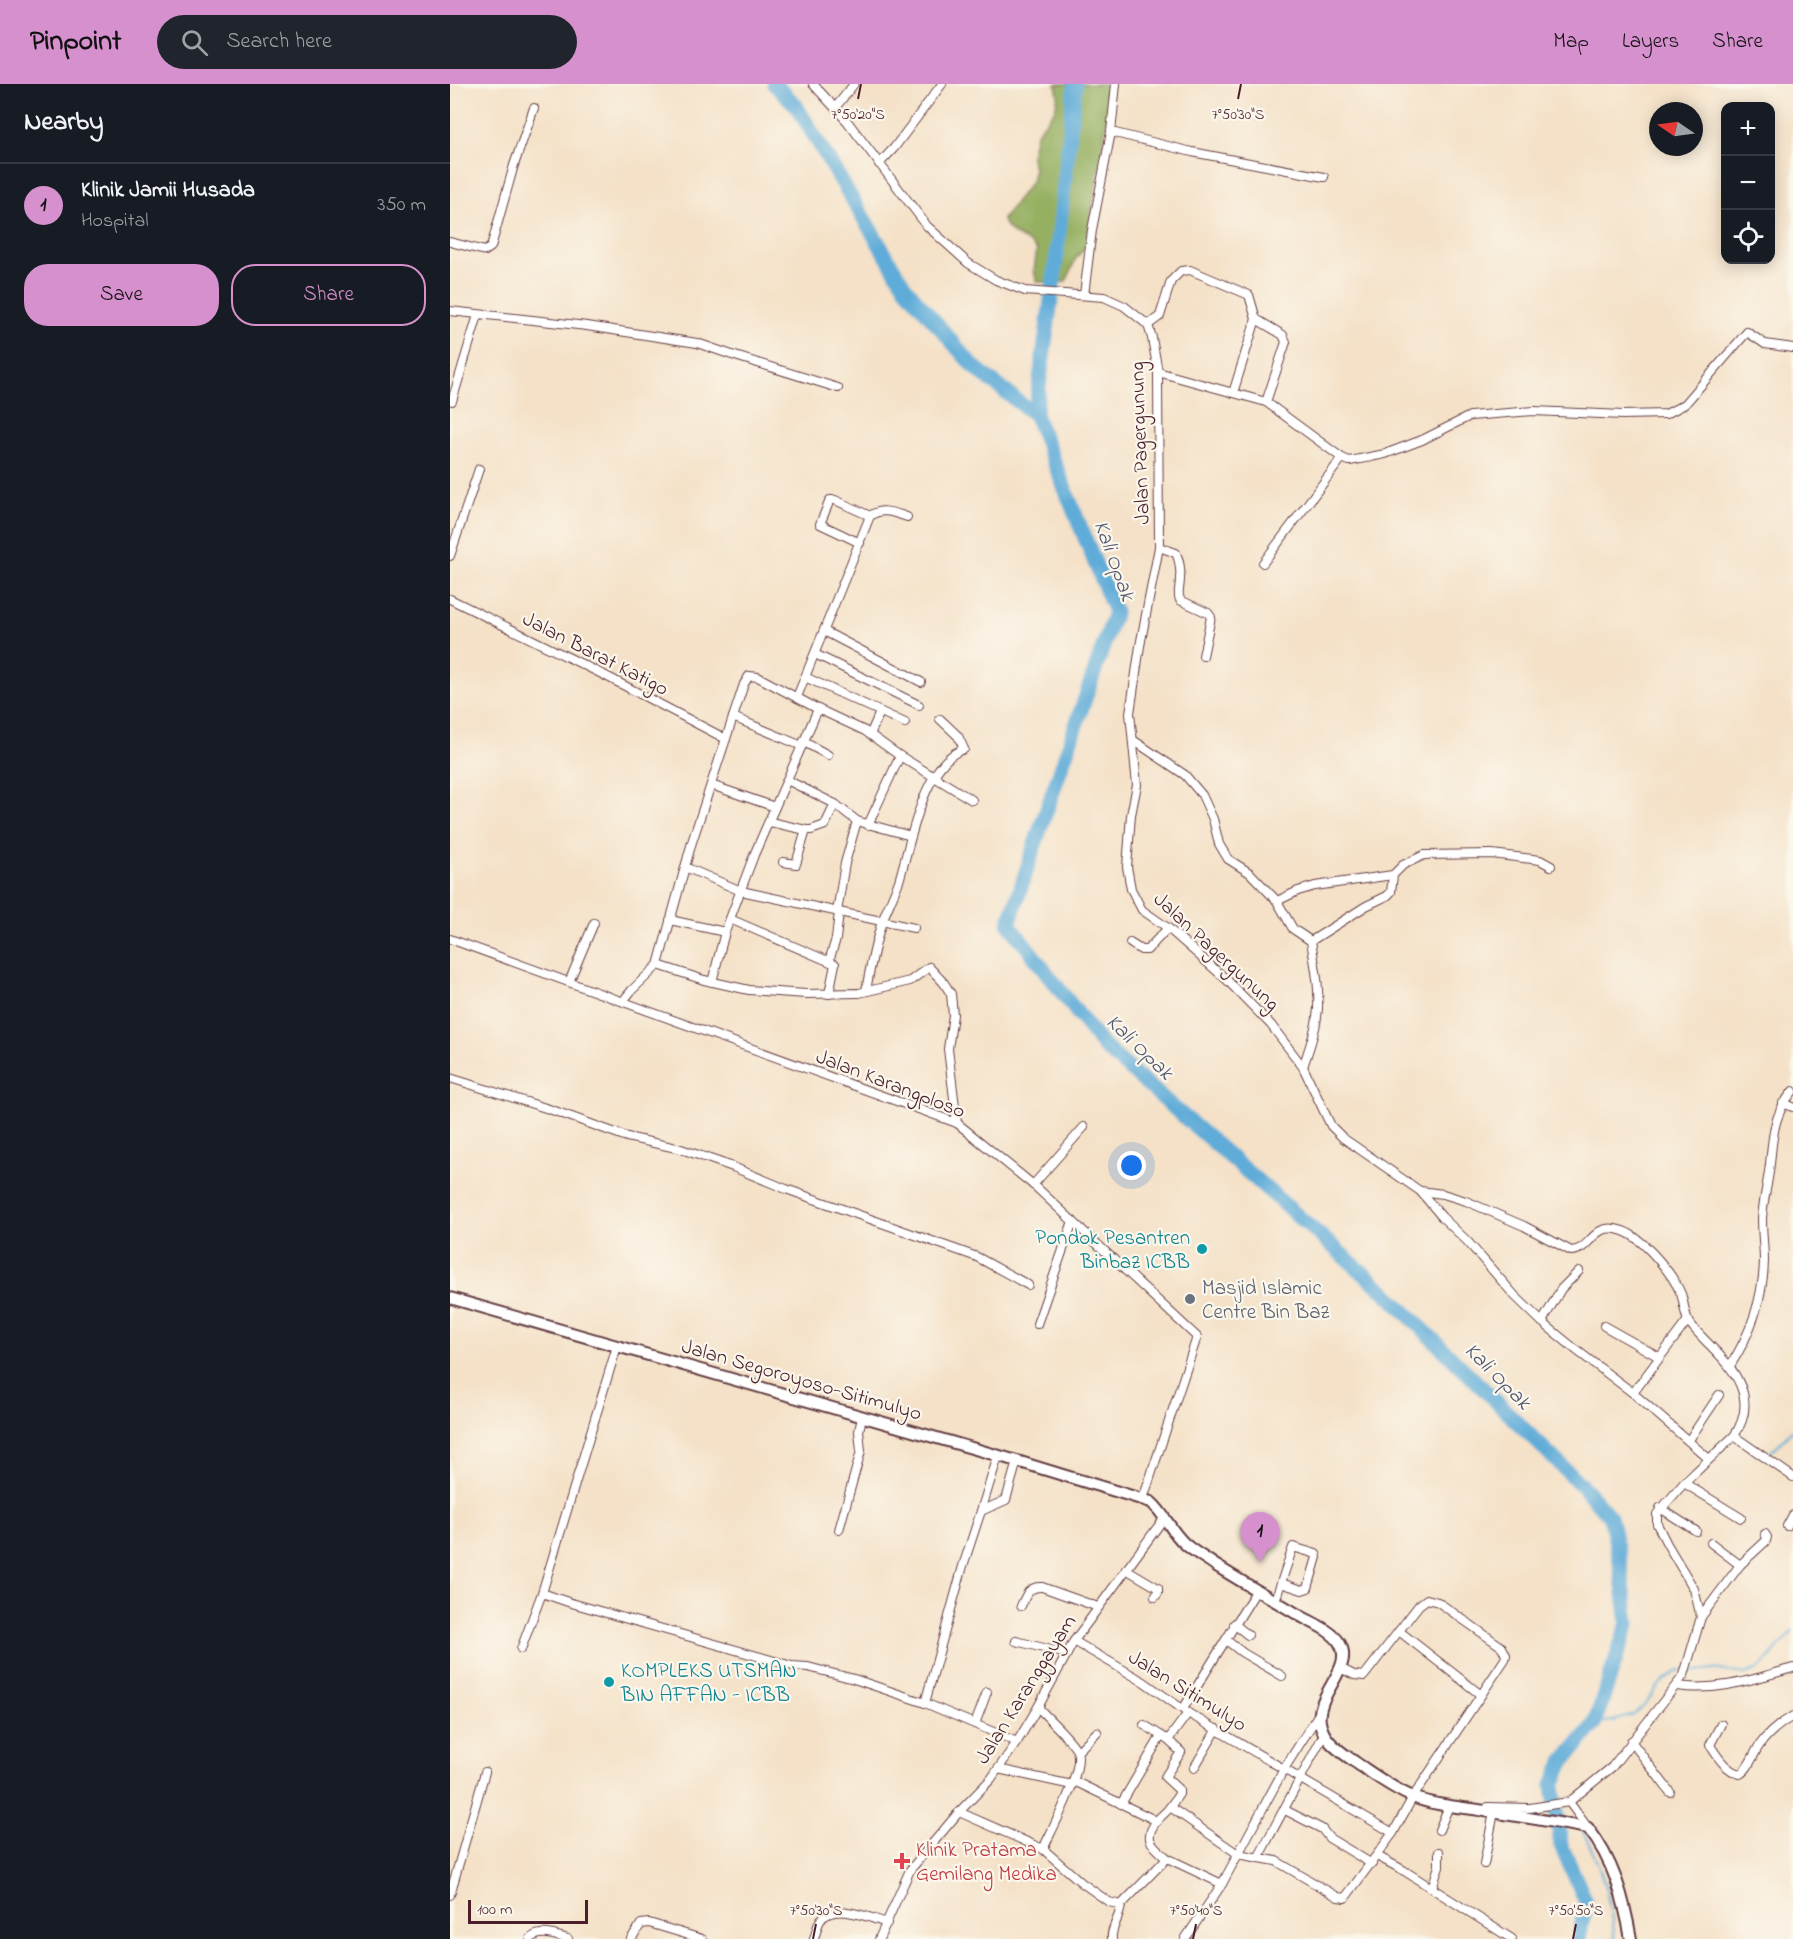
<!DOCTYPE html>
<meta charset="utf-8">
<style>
:root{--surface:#171b24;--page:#20242c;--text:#f1f3f6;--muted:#9ea1a6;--line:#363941;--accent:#d690ce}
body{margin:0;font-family:"Indie Flower",sans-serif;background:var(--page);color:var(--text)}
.controls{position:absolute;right:18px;top:18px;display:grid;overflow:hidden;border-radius:12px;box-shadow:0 3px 15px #0003}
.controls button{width:54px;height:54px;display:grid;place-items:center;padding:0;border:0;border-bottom:2px solid var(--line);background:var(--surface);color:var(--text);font:30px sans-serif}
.compass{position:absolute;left:1199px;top:18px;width:54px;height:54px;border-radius:50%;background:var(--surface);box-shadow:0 3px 15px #0003;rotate:283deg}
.scale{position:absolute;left:18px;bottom:15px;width:120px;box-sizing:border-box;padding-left:6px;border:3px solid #4a1f2b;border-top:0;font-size:16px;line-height:21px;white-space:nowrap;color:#4a1f2b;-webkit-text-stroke:4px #fbf7ec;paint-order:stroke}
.you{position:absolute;left:682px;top:1082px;width:21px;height:21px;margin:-15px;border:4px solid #fff;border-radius:50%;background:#1a73e8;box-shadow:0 0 0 9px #1a73e833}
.badge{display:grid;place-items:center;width:39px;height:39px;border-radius:50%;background:var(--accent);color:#111;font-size:20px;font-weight:700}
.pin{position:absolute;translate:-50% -50px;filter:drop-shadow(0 2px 3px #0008)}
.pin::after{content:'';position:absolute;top:32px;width:21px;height:18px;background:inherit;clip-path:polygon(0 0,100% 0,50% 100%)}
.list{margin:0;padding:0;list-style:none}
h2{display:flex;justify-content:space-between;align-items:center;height:78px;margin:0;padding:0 24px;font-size:26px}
h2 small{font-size:20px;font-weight:400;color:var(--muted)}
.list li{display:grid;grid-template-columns:39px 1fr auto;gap:18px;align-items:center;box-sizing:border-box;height:84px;padding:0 24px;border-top:2px solid var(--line)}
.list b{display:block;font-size:22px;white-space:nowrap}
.list p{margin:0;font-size:20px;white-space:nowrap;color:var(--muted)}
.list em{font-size:20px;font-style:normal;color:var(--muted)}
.actions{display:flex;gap:12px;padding:18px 24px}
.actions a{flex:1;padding:14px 0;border:2px solid var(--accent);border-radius:24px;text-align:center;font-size:21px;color:var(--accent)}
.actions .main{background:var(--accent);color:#111}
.icon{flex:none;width:33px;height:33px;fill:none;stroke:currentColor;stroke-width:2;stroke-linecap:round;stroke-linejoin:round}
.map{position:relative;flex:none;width:1343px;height:1855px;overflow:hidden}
header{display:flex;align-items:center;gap:36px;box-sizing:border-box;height:84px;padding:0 30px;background:var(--accent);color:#111}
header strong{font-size:28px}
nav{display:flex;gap:33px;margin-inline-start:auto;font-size:21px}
.search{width:420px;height:54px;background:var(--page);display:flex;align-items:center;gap:15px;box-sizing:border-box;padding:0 21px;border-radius:33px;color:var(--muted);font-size:22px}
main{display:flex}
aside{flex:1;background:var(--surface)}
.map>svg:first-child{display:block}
.forest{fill:#96b062;stroke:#706846;stroke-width:1.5}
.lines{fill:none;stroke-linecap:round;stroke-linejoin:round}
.stream{stroke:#5facd8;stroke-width:2}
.river{stroke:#5facd8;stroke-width:15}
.street-casing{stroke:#643c42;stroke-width:10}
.secondary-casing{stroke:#643c42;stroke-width:14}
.street{stroke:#fff;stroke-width:8}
.secondary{stroke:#fff;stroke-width:10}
.ticks{fill:none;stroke:#4a1f2b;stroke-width:2}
.culture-dot{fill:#0f9aa8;stroke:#fbf7ec;stroke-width:2}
.worship-dot{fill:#6b7280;stroke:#fbf7ec;stroke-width:2}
.health-dot{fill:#e0444e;stroke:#fbf7ec;stroke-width:2}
.labels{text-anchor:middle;stroke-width:4.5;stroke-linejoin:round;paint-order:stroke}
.street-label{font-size:21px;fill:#4a1f2b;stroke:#fbf7ec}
.culture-label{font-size:21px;fill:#0d838f;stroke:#fbf7ec;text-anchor:end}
.worship-label{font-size:21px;fill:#5b616d;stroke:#fbf7ec;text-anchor:start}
.health-label{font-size:21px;fill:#be3a42;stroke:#fbf7ec;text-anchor:start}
.water-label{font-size:22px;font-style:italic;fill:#525770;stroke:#fbf7ec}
.ticks-label{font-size:15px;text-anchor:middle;fill:#4a1f2b;stroke:#fbf7ec;stroke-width:4.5;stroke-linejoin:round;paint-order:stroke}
</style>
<header>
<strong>Pinpoint</strong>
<div class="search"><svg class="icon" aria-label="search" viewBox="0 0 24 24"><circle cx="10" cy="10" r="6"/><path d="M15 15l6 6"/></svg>Search here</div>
<nav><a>Map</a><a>Layers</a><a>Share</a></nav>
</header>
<main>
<aside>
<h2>Nearby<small></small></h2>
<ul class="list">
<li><span class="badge">1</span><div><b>Klinik Jamii Husada</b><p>Hospital</p></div><em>350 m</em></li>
</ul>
<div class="actions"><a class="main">Save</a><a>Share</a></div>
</aside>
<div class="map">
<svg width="1343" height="1855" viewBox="0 0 1343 1855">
<rect width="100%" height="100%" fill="#fbf7ec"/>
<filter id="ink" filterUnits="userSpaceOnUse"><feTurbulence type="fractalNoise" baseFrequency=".0167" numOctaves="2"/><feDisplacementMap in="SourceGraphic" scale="12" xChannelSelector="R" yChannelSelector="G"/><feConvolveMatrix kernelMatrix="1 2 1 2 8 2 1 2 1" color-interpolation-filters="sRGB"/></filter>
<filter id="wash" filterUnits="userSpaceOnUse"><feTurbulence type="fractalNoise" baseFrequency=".008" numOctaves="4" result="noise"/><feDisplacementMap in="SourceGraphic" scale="24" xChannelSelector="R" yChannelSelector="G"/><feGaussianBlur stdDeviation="1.35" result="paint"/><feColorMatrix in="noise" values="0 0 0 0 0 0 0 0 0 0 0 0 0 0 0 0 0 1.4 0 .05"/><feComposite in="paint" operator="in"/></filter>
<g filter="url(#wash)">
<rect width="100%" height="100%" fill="#f4e1c7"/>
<path class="forest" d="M606,0H660L659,24L636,162C633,167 629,170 626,174C622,182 621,190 615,198H587L584,187L587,166C576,152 557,153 553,135L581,98L584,84L581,73L586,50L605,26L608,12Z"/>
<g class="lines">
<g class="stream">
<path d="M1318,1371L1343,1346"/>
<path d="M1238,1588L1263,1585L1295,1590L1310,1584L1343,1547"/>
<path d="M1144,1639L1163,1637L1182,1631L1194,1622L1210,1600L1229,1586L1233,1587"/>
<path d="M1133,1748C1152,1783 1160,1816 1165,1855"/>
</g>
<g class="river">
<path d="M324,0L345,20L455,203L523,282L585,331L665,528L590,745L559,840L653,962L935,1208L1135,1405L1160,1433L1169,1472L1178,1539L1144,1641L1113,1678L1103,1701L1111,1761L1136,1818L1129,1855"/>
<path d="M585,331L604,195L625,0"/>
</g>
</g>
</g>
<g filter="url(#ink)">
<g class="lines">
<defs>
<g id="street">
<path d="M363,0L397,37L477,142L518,179L546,196L575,207L654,213L674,222L698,241L702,254L708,288L709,463L690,562L680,629L687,701L681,731L677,783L681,805L692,826L718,844L777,896L821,941L853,983L881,1042L893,1054L970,1107L993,1110L1016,1117L1074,1142L1121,1167C1143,1166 1141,1136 1173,1147C1193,1154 1223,1190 1231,1210C1234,1218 1234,1228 1238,1236C1242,1243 1248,1249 1253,1254C1270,1272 1286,1285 1293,1309C1297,1325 1293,1339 1284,1352L1234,1399L1207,1430V1440L1217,1460L1244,1505L1251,1533L1234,1591L1162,1683L1119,1718L1080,1724L1038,1723"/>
<path d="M385,24L404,0"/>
<path d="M661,48L742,68L874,93"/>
<path d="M429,80L444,64L492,0"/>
<path d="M0,158L35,167L41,163L64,81L84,24"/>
<path d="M634,211L642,146L661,48L666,0"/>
<path d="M0,227L137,242L247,259L282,271L388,304"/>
<path d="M698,241L710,232L721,197L731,187L740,186L799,211L806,235L833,251L836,258L816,318"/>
<path d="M708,288L816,318L892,374L899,377L905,376L935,370L972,356L1020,332L1084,327L1173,331L1216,330L1235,320L1297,248L1315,260L1343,264"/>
<path d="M783,309L806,235"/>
<path d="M2,317L28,231"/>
<path d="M410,459L370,440L380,416H385L420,432C432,423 444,429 457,433"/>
<path d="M709,463L726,469C730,478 731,486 730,495C730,503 727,509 730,516L758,529L761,533L753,572"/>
<path d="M0,472L29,385"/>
<path d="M813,479L892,374"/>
<path d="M0,515L154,591L276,655"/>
<path d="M374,547L471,598"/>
<path d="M365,570L469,621"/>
<path d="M355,593L455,639"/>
<path d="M347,613L420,432"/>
<path d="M283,633L352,662"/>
<path d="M420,651L430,628"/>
<path d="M683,656L735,691L752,711L763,735L769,760L778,775L800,789L827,817L843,845L861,857C865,882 871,907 867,933C865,950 858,967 853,983"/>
<path d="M354,658L378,671"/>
<path d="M337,696L385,720L407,737L461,752"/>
<path d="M261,701L325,723"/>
<path d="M320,738L356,746H361L375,741L385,720"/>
<path d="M418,741L450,672"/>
<path d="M333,778L346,780L356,746"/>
<path d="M235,783L291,807L464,844"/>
<path d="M827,817L848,807L865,802L943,791L953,781L974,771L1042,770L1090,776L1101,782"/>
<path d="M387,828L395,779L407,737"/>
<path d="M280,835L385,880L379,910"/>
<path d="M220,836L275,848"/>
<path d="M0,855L507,1039L587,1104L747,1253L693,1415"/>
<path d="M861,857L916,822L937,812L941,808L943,791"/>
<path d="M680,859L691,866H697L718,844"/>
<path d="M379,877L386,855L389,828"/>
<path d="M208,881L254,896L299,906L356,910L409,909L460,897L479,883L494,899L501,910L503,931L498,965L507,1039"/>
<path d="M119,898L144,839"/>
<path d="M262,898L275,848L304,771L368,625"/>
<path d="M416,907C420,884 425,858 433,835C438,823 444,810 449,797C460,763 473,677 514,665L508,652L490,635"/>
<path d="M173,917L182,906L208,881L242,758L294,600L299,592L308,593L368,625L415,647L450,672L522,716"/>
<path d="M0,994L102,1026L177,1053L231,1065L283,1083L336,1105L527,1173L578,1201"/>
<path d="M1333,1019L1343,1023"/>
<path d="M583,1101L634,1043"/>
<path d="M970,1107L992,1133L1017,1157L1065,1212L1092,1238L1125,1265L1183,1309L1259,1375"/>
<path d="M1092,1238L1111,1205L1129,1187"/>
<path d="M587,1240L623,1137"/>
<path d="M1154,1242L1209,1273"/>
<path d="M1280,1282C1300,1251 1313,1214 1314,1177C1314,1163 1312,1149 1312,1135C1313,1117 1318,1099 1320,1080C1323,1051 1323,1031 1343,1007"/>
<path d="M1183,1309L1238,1236"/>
<path d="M1284,1352L1343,1393"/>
<path d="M1239,1356L1269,1311"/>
<path d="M1234,1399L1291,1434"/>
<path d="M1210,1424L1246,1447"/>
<path d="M531,1427L548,1372"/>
<path d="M1337,1442L1343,1431"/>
<path d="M389,1446L411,1367L409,1347L412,1333"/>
<path d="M1261,1459L1290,1481"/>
<path d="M676,1485L708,1504V1509L705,1513"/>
<path d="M92,1509L118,1518L342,1582L358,1583L404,1595L475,1619L567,1658"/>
<path d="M825,1517L843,1463L866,1470L867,1473L858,1504L852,1506L831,1499"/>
<path d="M571,1522C576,1511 579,1502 592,1503L648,1523"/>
<path d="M1251,1533L1290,1481L1316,1457L1317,1453L1315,1450"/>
<path d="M784,1540L798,1551"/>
<path d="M949,1547L1031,1611"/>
<path d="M776,1556L793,1569L832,1592"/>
<path d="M566,1557L617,1570"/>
<path d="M624,1557L694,1598L738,1629L943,1749"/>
<path d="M71,1565L92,1509L167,1262"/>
<path d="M1227,1602C1269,1608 1303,1595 1343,1584"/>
<path d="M475,1619L513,1482L531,1427L556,1416L567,1377"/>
<path d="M588,1623C600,1637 616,1650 626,1665C637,1682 601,1747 593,1765"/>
<path d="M733,1625L806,1507"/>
<path d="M525,1640L537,1608"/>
<path d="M1271,1640L1260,1661C1267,1672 1276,1687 1290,1690C1299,1685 1303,1671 1309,1662C1317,1650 1331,1639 1343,1632"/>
<path d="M694,1641L718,1656L731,1668L715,1693L729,1706V1710L720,1723"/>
<path d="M718,1656L738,1629"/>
<path d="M1181,1657L1220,1708"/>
<path d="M628,1667L647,1648"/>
<path d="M744,1684L767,1645"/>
<path d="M548,1685L622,1701"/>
<path d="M624,1697L707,1737"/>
<path d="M1119,1718L1138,1744"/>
<path d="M671,1720L711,1652"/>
<path d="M835,1726L872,1745L879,1754L922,1780"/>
<path d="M509,1728L593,1765L632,1799L659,1818L671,1821L717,1774C704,1762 692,1756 706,1738C710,1732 716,1729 720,1723L788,1770L826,1777L888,1813L895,1814L943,1749L963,1713L1055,1575L1056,1571L1052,1563L988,1518L977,1515L969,1521L914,1592L904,1591L890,1584"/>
<path d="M989,1746L999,1722"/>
<path d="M927,1772L953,1786L1062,1855"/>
<path d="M717,1774L772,1800L834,1685L870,1628"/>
<path d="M808,1774L874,1650"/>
<path d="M1034,1780L1044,1728"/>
<path d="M982,1804L989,1782V1768"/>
<path d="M0,1811L35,1688"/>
<path d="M80,1855C90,1845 106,1852 118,1855"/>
<path d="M181,1855L191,1840L199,1839L252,1855"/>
<path d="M364,1855C366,1849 367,1842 370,1837C382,1817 420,1834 437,1839"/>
<path d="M429,1855L460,1786L509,1728L541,1695L567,1658L588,1623L624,1557L715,1433"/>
<path d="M662,1855C660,1845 670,1834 671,1821"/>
<path d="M735,1855L772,1800"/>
</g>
<path id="secondary" d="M0,1214L567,1377L701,1418C715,1430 721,1448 735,1460C744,1468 755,1474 765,1481C792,1498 820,1514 847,1530C860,1538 880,1545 889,1558C906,1583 865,1609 870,1638C873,1657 890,1667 905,1678C923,1690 943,1705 963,1713C986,1722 1011,1723 1035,1727C1069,1732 1104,1738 1138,1744C1164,1777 1174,1815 1181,1855"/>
</defs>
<use href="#street" class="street-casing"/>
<use href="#secondary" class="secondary-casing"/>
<use href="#street" class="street"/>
<use href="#secondary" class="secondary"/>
</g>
</g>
<path class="ticks" d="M408,15L411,0M788,15L791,0M363,1855L366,1840M743,1855L746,1840M1123,1855L1126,1840"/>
<g class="culture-dot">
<circle cx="752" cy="1165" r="6"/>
<circle cx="159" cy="1598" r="6"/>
</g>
<circle class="worship-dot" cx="740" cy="1215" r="6"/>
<path class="health-dot" d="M449 1768h6v6h6v6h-6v6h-6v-6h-6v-6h6z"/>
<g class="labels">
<g class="street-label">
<text transform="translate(689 359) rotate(-92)" y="7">Jalan Pagergunung</text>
<text transform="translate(146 569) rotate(27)" y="7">Jalan Barat Katigo</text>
<text transform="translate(767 867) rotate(43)" y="7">Jalan Pagergunung</text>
<text transform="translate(441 999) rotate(21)" y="7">Jalan Karangploso</text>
<text transform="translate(352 1295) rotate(16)" y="7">Jalan Segoroyoso-Sitimulyo</text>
<text transform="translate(575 1605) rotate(-58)" y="7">Jalan Karanggayam</text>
<text transform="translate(738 1606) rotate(32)" y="7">Jalan Sitimulyo</text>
</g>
<g class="culture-label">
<text x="740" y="1160">Pondok Pesantren<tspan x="740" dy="24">Binbaz ICBB</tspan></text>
<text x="171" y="1593" text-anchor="start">KOMPLEKS UTSMAN<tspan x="171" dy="24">BIN AFFAN - ICBB</tspan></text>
</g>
<g class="worship-label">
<text x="752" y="1210">Masjid Islamic<tspan x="752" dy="24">Centre Bin Baz</tspan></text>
</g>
<g class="health-label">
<text x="466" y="1772">Klinik Pratama<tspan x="466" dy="24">Gemilang Medika</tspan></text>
</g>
<g class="water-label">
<text transform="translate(666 476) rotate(70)" y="8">Kali Opak</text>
<text transform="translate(691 962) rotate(44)" y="8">Kali Opak</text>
<text transform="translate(1049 1291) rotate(45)" y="8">Kali Opak</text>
</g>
</g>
<g class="ticks-label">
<text x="408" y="35">7°50'20"S</text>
<text x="788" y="35">7°50'30"S</text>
<text x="366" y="1831">7°50'30"S</text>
<text x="746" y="1831">7°50'40"S</text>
<text x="1126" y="1831">7°50'50"S</text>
</g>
</svg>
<div class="controls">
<button>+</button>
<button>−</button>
<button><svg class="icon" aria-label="locate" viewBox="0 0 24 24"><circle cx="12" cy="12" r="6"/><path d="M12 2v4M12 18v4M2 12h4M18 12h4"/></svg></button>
</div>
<svg class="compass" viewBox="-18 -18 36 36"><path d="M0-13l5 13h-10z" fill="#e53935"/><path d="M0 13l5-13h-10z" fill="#9ea1a6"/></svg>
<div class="scale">100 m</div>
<div class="you"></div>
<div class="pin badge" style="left:810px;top:1478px">1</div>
</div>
</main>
